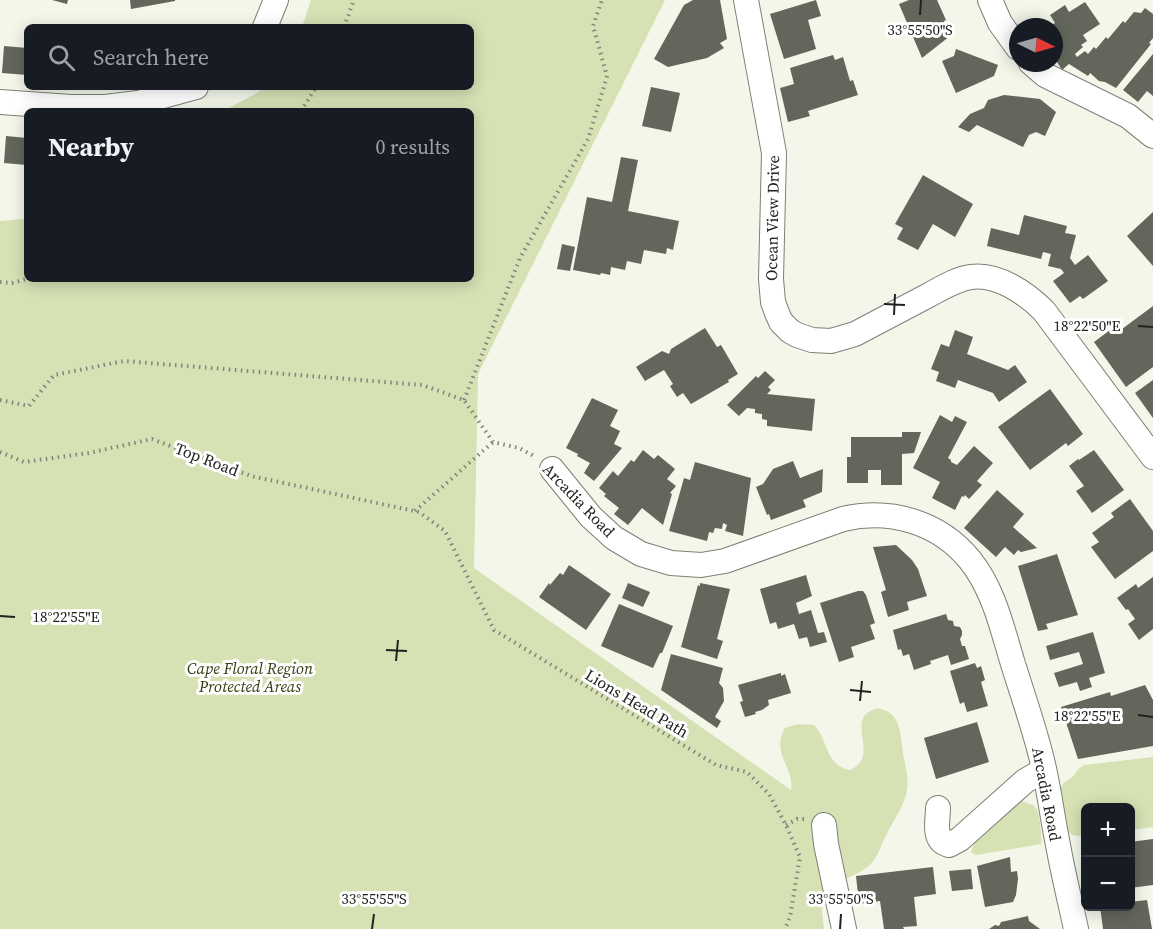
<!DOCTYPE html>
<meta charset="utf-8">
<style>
:root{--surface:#171b24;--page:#242831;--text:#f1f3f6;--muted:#9ea1a6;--line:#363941}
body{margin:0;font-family:"Source Serif 4",serif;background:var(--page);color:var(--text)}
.controls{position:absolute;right:18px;bottom:18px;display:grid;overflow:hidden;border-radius:9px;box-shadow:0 3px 15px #0003}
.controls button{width:54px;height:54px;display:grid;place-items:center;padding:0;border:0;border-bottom:2px solid var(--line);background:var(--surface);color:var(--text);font:30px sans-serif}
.compass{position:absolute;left:1009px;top:18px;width:54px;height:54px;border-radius:50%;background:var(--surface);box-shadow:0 3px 15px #0003;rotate:95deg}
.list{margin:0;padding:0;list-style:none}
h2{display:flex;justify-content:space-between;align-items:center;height:78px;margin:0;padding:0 24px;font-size:26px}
h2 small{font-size:20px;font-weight:400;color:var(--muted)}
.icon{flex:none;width:33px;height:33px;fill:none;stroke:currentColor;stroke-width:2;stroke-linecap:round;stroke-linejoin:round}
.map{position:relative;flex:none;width:1153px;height:929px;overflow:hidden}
.search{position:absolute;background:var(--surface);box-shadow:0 3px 15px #0003;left:24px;top:24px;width:450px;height:66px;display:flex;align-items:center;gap:15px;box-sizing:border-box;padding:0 21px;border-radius:9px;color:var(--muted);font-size:22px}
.panel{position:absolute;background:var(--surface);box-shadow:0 3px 15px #0003;left:24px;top:108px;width:450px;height:174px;border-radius:9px}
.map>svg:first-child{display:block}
.green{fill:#d6e1b4}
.building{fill:#63665b}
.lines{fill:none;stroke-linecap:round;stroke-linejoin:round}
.street-casing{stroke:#7d8074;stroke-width:26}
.path{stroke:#82847c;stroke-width:4;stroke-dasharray:1.5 4.5;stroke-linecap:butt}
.street{stroke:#fff;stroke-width:24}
.ticks{fill:none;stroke:#22231e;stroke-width:2}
.labels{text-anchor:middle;stroke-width:6;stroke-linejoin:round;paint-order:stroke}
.street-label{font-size:16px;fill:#22231e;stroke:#fff}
.park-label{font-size:16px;font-style:italic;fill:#343c11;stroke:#fff}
.ticks-label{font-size:15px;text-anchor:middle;fill:#22231e;stroke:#fff;stroke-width:6;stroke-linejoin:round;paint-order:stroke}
</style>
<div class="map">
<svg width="1153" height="929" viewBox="0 0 1153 929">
<rect width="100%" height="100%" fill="#f3f6e9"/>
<g class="green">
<path d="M311,0H665L478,374L474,568L791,790C795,768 770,753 785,728L798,724L814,725C829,740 824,765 850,770C882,756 843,719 875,709C879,708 881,709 884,710C901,715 901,739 903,753C905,765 909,778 907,790C904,807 893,820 886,836C881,844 879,853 874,860C860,878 835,878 820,895L824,929H0V221L24,219L27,215V279H471V111H223L257,93L263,87H471V27H302Z"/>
<path d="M1153,757V827L1131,830L1130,808H1086L1085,835C1077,836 1072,837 1067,830L1060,791C1063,779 1068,783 1074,775C1078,770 1078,768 1085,765Z"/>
<path d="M1022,801C1026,803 1033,804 1036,808C1040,813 1042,838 1041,844L976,855L972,853L971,852L974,844Z"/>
</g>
<g class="building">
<path d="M52,0H68L67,4Z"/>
<path d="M130,0H175V1L131,9Z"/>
<path d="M693,0H720L727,39L720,43L724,48L707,58L668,67L654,59L684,5Z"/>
<path d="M816,0L821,16L808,20L816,49L784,59L770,14Z"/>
<path d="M909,0H937L946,20L944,21L950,36L922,58L899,4Z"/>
<path d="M1085,2L1100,24L1083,35L1087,41L1081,45L1083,47L1075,54L1077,57L1085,51L1088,54L1094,47L1096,49L1106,37L1108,39L1123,21L1125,23L1134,12L1141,13L1145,8L1153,14V38L1149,43L1151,44L1116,88L1105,82L1099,81L1090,73L1088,76L1069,64L1062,70L1054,57V27H1048L1055,23L1050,15L1065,5L1069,12Z"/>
<path d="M4,46L27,48V75L2,73Z"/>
<path d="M956,49L998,65L994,76L956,93L942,61L954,56Z"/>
<path d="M1153,54V96L1147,91L1138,102L1123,90Z"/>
<path d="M833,55L835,60L843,57L850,81L853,80L858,95L808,111L810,116L788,122L780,88L794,84L790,68Z"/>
<path d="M651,87L680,93L671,132L642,126Z"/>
<path d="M1004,95L1040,99L1056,112L1045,136L1036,132L1029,135L1023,147L977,125L969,132L958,127L970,114L984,108L988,100Z"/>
<path d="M6,136L27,138V165L4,163Z"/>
<path d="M621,157L638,160L628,211L679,221L673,250L667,248L666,254L644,250L641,264L627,261L625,270L611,267L610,275L601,273L600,275L573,270L587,197L612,202Z"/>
<path d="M923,175L973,204L955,237L933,224L918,250L897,239L903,228L895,224Z"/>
<path d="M1153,212V266L1127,236Z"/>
<path d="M1024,215L1067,226L1065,233L1076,235L1070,258L1075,265L1088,255L1108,281L1083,299L1080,296L1070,303L1053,281L1064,273L1061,269L1048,266L1051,254L1043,252L1041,259L987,246L991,228L1019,235Z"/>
<path d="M562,244L575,247L570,271L557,269Z"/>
<path d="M1153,306V367L1126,387L1094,342L1114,327L1118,332Z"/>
<path d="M705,328L717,347L721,345L738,374L728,380L729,382L691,404L683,393L677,397L670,386L673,384L664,370L645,381L636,367L662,351L669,354L671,349Z"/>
<path d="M955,330L973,337L967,354L1008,370L1015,365L1027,382L999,402L993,393L958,380L955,388L936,381L939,372L931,369L941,344L949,347Z"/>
<path d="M765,371L775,380L768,387L771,390L767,394L815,399L812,431L767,426V420L762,419V414L755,413V409L747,408L739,416L727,405L756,376L758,378Z"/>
<path d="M1153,380V418L1135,393Z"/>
<path d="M1050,389L1083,434L1068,446L1066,443L1030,470L998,427Z"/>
<path d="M592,398L618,410L610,426L620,431L614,444L622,448L594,481L584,473L590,463L577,456L578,454L566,448Z"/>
<path d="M940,415L952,422L955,416L967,422L948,458L951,460V462L957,465L974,446L993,463L977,481L982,485L969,499L965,495L964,497L962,496L955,510L932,498L940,482L913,468Z"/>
<path d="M902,432H921L914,453L902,454V485H881V470H868V483H847V457H851V437H902Z"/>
<path d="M643,450L654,459L658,455L675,469L667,479L676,486L670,493L672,494L663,525L642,508L628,525L614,514L619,508L604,496L606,494L599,488L613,471L618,476L631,460L634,462Z"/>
<path d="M1094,450L1124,490L1092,513L1076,491L1084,486L1069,466L1078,459L1079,460Z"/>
<path d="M793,461L800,478L823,469L822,492L803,500L806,507L771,520L769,514L767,515L756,487L763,484L773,469Z"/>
<path d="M695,462L751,478L743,536L725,531L727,525L723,523L722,529L715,528L713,533L709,532L707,541L669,531L684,478L690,480Z"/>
<path d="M997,490L1024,514L1013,527L1037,548L1021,552L1018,550L1014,555L1005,547L996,557L964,528Z"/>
<path d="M1130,499L1153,531V551L1115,579L1091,547L1099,542L1092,533L1114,517L1111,513Z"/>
<path d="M896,545L912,560L918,569L927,596L907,602L909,610L888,617L881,592L886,590L873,547Z"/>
<path d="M1057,554L1078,615L1046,624L1048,629L1038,631L1018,566Z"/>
<path d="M569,565L611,594L586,630L539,597L549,583L550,585L560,573L563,575Z"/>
<path d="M806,575L812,596L796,603L799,614L811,610L818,633L824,632L827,642L810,647L807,637L799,639L794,624L778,629L776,622L770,624L760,589Z"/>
<path d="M1153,577V629L1139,640L1128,624L1135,619L1128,609L1126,610L1117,598L1136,584L1138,588Z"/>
<path d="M628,583L650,592L643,607L622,598Z"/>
<path d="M700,583L730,589L717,639L723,641L717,659L681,647L698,585L700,586Z"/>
<path d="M858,591H863L866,595L875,623L870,625L875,639L851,647L854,657L839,662L820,603Z"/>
<path d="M619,604L673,626L662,653H660L653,668L601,646Z"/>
<path d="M946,614L948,620L953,621L954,626L960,627L962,631V635L960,639L962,646H965L969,659L951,665L948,655L930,661L931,664L914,670L909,654L903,656L901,649L898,650L893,630Z"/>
<path d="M1093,632L1105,673L1089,678L1092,687L1080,691L1077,682L1059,687L1054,673L1083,664L1079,652L1050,660L1046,646Z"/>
<path d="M671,654L723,668L719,683L723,688L724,701L715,717L721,721L717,728L661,690Z"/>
<path d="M975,663L977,668L981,666L985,680L981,682L988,706L967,712L964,702L960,704L950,671Z"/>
<path d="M781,673V676L785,674L791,693L768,700L769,705L762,710L755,712L756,714L745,717L740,702L743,701L738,685Z"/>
<path d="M1145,685L1153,700V746L1078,759L1061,707L1110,692L1111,696Z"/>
<path d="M977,722L989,762L936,779L924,738Z"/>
<path d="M1153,839V885L1130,888V842Z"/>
<path d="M1010,857L1011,872L1017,871L1018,879L1016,895L1013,902L985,907L977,866Z"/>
<path d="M933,867L936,894L914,897L917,926L903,927L904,929H884L880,901L859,904L856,876Z"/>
<path d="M971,869L973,889L952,891L949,871Z"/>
<path d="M1147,900L1152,929H1103L1100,906H1130V902Z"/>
<path d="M1028,916L1029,921L1040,929H989L995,925L999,926L1001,922Z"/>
</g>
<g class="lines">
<defs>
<g id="street">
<path d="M746,0L774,153L771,279L773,302L777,313L781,322L790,331L797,335L812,340L831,341L855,334C880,321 904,308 929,295C942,288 956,279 971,277C997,273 1026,293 1044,311L1153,457"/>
<path d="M990,0L1000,23L1018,48"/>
<path d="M265,27L276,0"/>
<path d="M1031,63L1045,75L1128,116L1153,136"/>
<path d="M0,102L71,107H105L138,103L196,87"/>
<path d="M552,469L591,517L614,538L641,554L671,563L701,565L725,561L843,519C890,508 939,522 970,560C994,590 1002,628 1013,664C1023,696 1034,727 1042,760C1049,788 1052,816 1058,845C1063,873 1070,901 1076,929"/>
<path d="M938,808C938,821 932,841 949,845L960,839L1025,781L1044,770"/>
<path d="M824,825L826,844L844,929"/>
</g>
</defs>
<use href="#street" class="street-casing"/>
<g class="path">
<path d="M344,27L354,0"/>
<path d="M301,111L316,87"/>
<path d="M0,282L12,283L27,279"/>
<path d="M0,400L29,406L54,375L124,361L422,385L464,400L493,442L519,448L536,457"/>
<path d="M464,400L520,258L588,139L607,76L593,26L602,0"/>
<path d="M0,452L24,462L89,453L152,439L251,476L419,512L445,531L494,630L716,765L747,772L769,794L786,825L800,857L790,917L785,929"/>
<path d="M415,511L493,442"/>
<path d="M786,825L797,819H806"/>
</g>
<use href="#street" class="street"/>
</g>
<path class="ticks" d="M920,15L921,0M884,304L905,305M894,315L895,294M1138,326L1153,327M0,616L15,617M386,650L407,651M396,661L398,640M850,690L871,692M860,701L862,681M1138,715L1153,717M372,929L374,914M840,929L841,914"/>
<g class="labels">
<g class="street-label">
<text transform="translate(772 218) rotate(-89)" y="6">Ocean View Drive</text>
<text transform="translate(207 459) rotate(21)" y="6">Top Road</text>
<text transform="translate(579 500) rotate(46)" y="6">Arcadia Road</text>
<text transform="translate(637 703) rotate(31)" y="6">Lions Head Path</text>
<text transform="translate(1047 794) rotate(79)" y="6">Arcadia Road</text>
</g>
<g class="park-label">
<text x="250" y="674">Cape Floral Region<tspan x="250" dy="18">Protected Areas</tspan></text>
</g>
</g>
<g class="ticks-label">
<text x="920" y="35">33°55'50"S</text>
<text x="1087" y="331">18°22'50"E</text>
<text x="66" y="622">18°22'55"E</text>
<text x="1087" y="721">18°22'55"E</text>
<text x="374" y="904">33°55'55"S</text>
<text x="841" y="904">33°55'50"S</text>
</g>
</svg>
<div class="controls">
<button>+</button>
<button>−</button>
</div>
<svg class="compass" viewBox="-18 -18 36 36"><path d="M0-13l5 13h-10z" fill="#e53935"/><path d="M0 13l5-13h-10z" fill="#9ea1a6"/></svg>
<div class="search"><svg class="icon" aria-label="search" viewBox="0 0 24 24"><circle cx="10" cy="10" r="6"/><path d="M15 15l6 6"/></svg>Search here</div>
<section class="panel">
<h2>Nearby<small>0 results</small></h2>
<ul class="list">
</ul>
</section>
</div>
